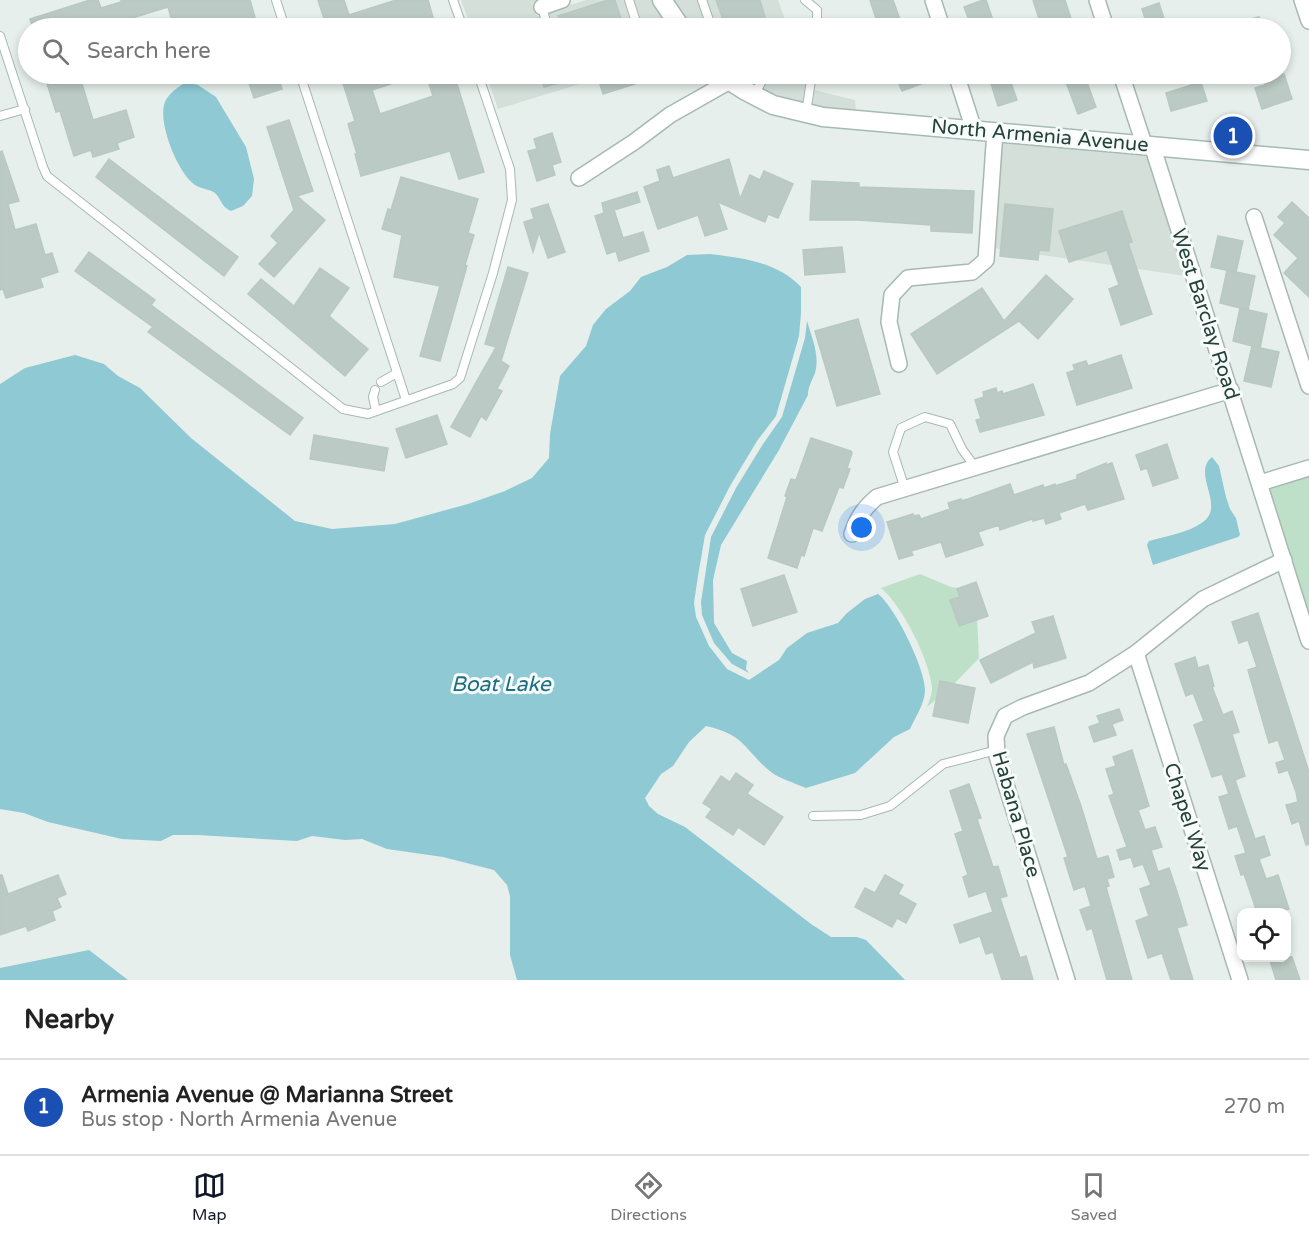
<!DOCTYPE html>
<meta charset="utf-8">
<style>
:root{--surface:#fff;--page:#f2f2f2;--text:#222;--muted:#767676;--line:#e0e0e0;--accent:#111827}
body{margin:0;font-family:"Varela Round",sans-serif;background:var(--page);color:var(--text)}
.controls{position:absolute;right:18px;bottom:18px;display:grid;overflow:hidden;border-radius:12px;box-shadow:0 3px 9px #0003}
.controls button{width:54px;height:54px;display:grid;place-items:center;padding:0;border:0;border-bottom:2px solid var(--line);background:var(--surface);color:var(--text);font:30px sans-serif}
.you{position:absolute;left:862px;top:528px;width:21px;height:21px;margin:-15px;border:4px solid #fff;border-radius:50%;background:#1a73e8;box-shadow:0 0 0 9px #1a73e833}
.badge{display:grid;place-items:center;width:39px;height:39px;border-radius:50%;background:var(--accent);color:#fff;font-size:20px;font-weight:700}
.pin{position:absolute;translate:-50% -50%;border:3px solid #fff;box-shadow:0 2px 6px #0006}
.list{margin:0;padding:0;list-style:none}
h2{display:flex;justify-content:space-between;align-items:center;height:78px;margin:0;padding:0 24px;font-size:26px}
h2 small{font-size:20px;font-weight:400;color:var(--muted)}
.list li{display:grid;grid-template-columns:39px 1fr auto;gap:18px;align-items:center;box-sizing:border-box;height:96px;padding:0 24px;border-top:2px solid var(--line)}
.list b{display:block;font-size:22px;white-space:nowrap}
.list p{margin:0;font-size:20px;white-space:nowrap;color:var(--muted)}
.list em{font-size:20px;font-style:normal;color:var(--muted)}
.icon{flex:none;width:33px;height:33px;fill:none;stroke:currentColor;stroke-width:2;stroke-linecap:round;stroke-linejoin:round}
.map{position:relative;flex:none;width:1309px;height:980px;overflow:hidden}
.search{position:absolute;background:var(--surface);box-shadow:0 3px 9px #0003;left:18px;right:18px;top:18px;height:66px;display:flex;align-items:center;gap:15px;box-sizing:border-box;padding:0 21px;border-radius:33px;color:var(--muted);font-size:22px}
.sheet{height:174px;background:var(--surface)}
nav{display:flex;justify-content:space-around;align-items:center;box-sizing:border-box;height:84px;border-top:2px solid var(--line);background:var(--surface);font-size:16px;color:var(--muted)}
nav a{display:grid;justify-items:center;gap:3px}
nav .on{color:var(--accent)}
.map>svg:first-child{display:block}
.built{fill:#d4dfda}
.green{fill:#bfe0c8}
.water{fill:#8ec9d4}
.building{fill:#bbcac4;stroke:#b8c9c2;stroke-width:1.5}
.lines{fill:none;stroke-linecap:round;stroke-linejoin:round}
.lane-casing{stroke:#a8b8b2;stroke-width:10}
.street-casing{stroke:#a8b8b2;stroke-width:18}
.secondary-casing{stroke:#a4bbb3;stroke-width:21}
.lane{stroke:#fff;stroke-width:8}
.street{stroke:#fff;stroke-width:15}
.secondary{stroke:#fff;stroke-width:18}
.labels{text-anchor:middle;stroke-width:6;stroke-linejoin:round;paint-order:stroke}
.street-label{font-size:20px;fill:#24423a;stroke:#f7fbf9}
.water-label{font-size:21px;font-style:italic;fill:#1c6f80;stroke:#f7fbf9}
</style>
<div class="map">
<svg width="1309" height="980" viewBox="0 0 1309 980">
<rect width="100%" height="100%" fill="#e6efeb"/>
<g class="built">
<path d="M461,0H540L532,3L537,16L586,0H654L671,28H471Z"/>
<path d="M671,0H778L788,28H690Z"/>
<path d="M486,74H612L498,109Z"/>
<path d="M734,74H805L810,89L855,100L856,112L825,110L776,98L749,84Z"/>
<path d="M1002,139L1146,152L1186,276L994,248Z"/>
</g>
<g class="green">
<path d="M1309,477V620L1269,489Z"/>
<path d="M920,574L951,587L959,588L977,617L979,658L951,687L927,707C929,701 932,695 932,688C930,661 902,605 881,588Z"/>
</g>
<g class="water">
<path d="M186,82L198,85L216,97L246,147L254,179L252,196L243,206L231,211C220,205 223,202 216,194C211,189 201,189 195,185C178,173 159,126 164,105C167,94 177,88 186,82Z"/>
<path d="M710,254C743,258 777,262 801,287V313L799,336L776,416L757,441L730,486L705,535L698,576L694,603L696,617L709,646L727,669L749,680L779,660L787,648L807,633L838,623L847,613L865,599L878,594C895,607 925,668 925,690C925,703 915,718 910,729L894,737L855,773L806,788C795,783 780,779 771,772C744,750 746,735 706,726L689,742L673,766L661,774L645,798L649,806L658,814L685,827L811,924L831,937H857L866,940L905,980H517L510,955V896L507,885L494,870L443,857L387,849L362,839L345,840L312,836L297,841L198,835H173L161,841L122,839L48,822L24,813L0,809V384L25,368L75,355L104,364L118,376L140,388L191,438L295,521L332,529L395,524L468,504L505,491L532,478L549,458L550,434L560,376L586,346L593,325L606,309L630,291L641,277L667,267L687,255Z"/>
<path d="M807,321C812,338 820,355 815,373C812,381 808,386 808,395L779,450L721,545L713,580L714,623L732,653L747,661L746,669L749,673L732,664L714,643L702,615L701,602L711,537L736,488L763,444L782,417L805,338Z"/>
<path d="M1212,457L1219,466L1226,497L1230,509L1236,518L1240,535L1238,537L1153,565L1147,545L1149,541C1166,536 1188,533 1203,522C1226,505 1191,474 1212,457Z"/>
<path d="M89,950L128,980H0V968Z"/>
</g>
<g class="building">
<path d="M90,0H98L101,8L121,2V0H250L258,28H174L168,7L116,23L117,28H33L30,19Z"/>
<path d="M318,0H344L349,15L396,0H428L434,21L410,28H327Z"/>
<path d="M608,0H615L624,28H562L558,16Z"/>
<path d="M716,0H760L768,28H726Z"/>
<path d="M870,0H893L903,28H879Z"/>
<path d="M983,0H986L994,23L979,28H972L964,7Z"/>
<path d="M1033,0H1065L1074,28H1042Z"/>
<path d="M1159,3L1167,28H1148L1142,9Z"/>
<path d="M1259,17L1262,28H1228V25Z"/>
<path d="M44,74H79L93,120L126,110L134,137L117,143L119,149L93,157L91,150L74,156L60,111L56,112Z"/>
<path d="M246,74H277L282,89L254,98Z"/>
<path d="M340,74H414L415,76L372,90L380,114L433,96L426,74H454L484,172L459,179L450,151L361,176L355,154H357L348,124L355,121Z"/>
<path d="M540,74H581L582,77L544,87Z"/>
<path d="M597,74H638L641,82L603,94Z"/>
<path d="M895,74H923L926,82L902,91Z"/>
<path d="M1000,74H1008L1017,100L998,106L989,77Z"/>
<path d="M1063,74H1084L1096,107L1078,114Z"/>
<path d="M1262,74H1284L1292,99L1262,109L1255,88L1265,85Z"/>
<path d="M1201,82L1207,101L1171,111L1166,93Z"/>
<path d="M289,120L313,191L297,196L325,220L274,277L259,264L278,243L271,236L294,210L267,127Z"/>
<path d="M552,133L561,162L552,165L555,175L537,181L528,151L537,149L534,139Z"/>
<path d="M2,151L19,201L8,204L15,230L36,224L45,255L52,253L58,272L40,278L43,287L6,298L3,289L0,290V152Z"/>
<path d="M109,159L238,257L224,276L96,177Z"/>
<path d="M729,159L740,199L750,175L760,180L764,171L793,184L778,218L768,214L765,222L718,202L727,229L705,236L698,215L658,229L644,187L660,181L657,170L669,166L673,178Z"/>
<path d="M401,177L478,199L468,233L474,235L465,265L467,266L440,361L420,356L440,286L394,277L402,235L382,229L388,209L391,210Z"/>
<path d="M812,181L859,183V187L974,191L972,233L931,231V225L858,220H810Z"/>
<path d="M637,192L640,202L614,210L623,238L643,232L649,251L619,261L616,251L607,254L595,216L604,213L602,203Z"/>
<path d="M1292,202L1309,218V297L1284,273L1298,258L1274,235L1285,223L1278,217Z"/>
<path d="M548,204L565,252L548,258L539,232L533,252L524,222L534,219L531,209Z"/>
<path d="M1005,204L1053,209L1049,251L1039,250L1038,260L1000,256Z"/>
<path d="M1122,211L1132,242L1128,243L1152,314L1121,325L1109,289L1119,285L1107,250L1069,262L1059,231Z"/>
<path d="M1218,236L1243,241L1236,272L1211,267Z"/>
<path d="M842,247L845,272L805,275L803,250Z"/>
<path d="M89,252L155,300L151,305L303,418L290,435L148,332L153,327L75,271Z"/>
<path d="M508,267L528,273L501,361L509,366L497,389L502,391L486,420L481,416L470,437L451,427L496,347L485,344Z"/>
<path d="M320,268L349,288L329,316L368,349L345,376L248,294L261,279L294,306Z"/>
<path d="M1227,270L1255,276L1248,310L1220,303Z"/>
<path d="M1046,275L1073,299L1038,339L1019,321L937,374L911,334L982,288L1004,321Z"/>
<path d="M1240,308L1267,314L1260,348L1233,341Z"/>
<path d="M858,319L880,394L837,406L815,331Z"/>
<path d="M1252,346L1279,352L1271,387L1244,381Z"/>
<path d="M1121,355L1132,388L1077,405L1067,373L1075,370L1073,365L1086,361L1088,366Z"/>
<path d="M1033,384L1044,415L980,432L976,420L981,419L975,400L984,397L983,392L996,388L997,393L1002,391L1003,394Z"/>
<path d="M437,415L447,444L406,458L396,429Z"/>
<path d="M314,435L388,448L384,471L310,459Z"/>
<path d="M811,438L851,451L852,453L847,468L850,469L843,488L839,487L822,531L813,528L804,556L801,555L797,568L768,558L787,497L785,496L791,479L796,480Z"/>
<path d="M1167,444L1178,478L1153,486L1147,468L1141,470L1136,455Z"/>
<path d="M1106,463V465L1112,463L1124,499L1088,510L1085,504L1059,513L1061,519L1046,524L1044,518L1033,521L1032,519L1000,530L999,525L978,532L983,545L946,557L941,542L911,551L913,555L899,559L887,522L913,514L914,516L919,515L921,519L950,509L948,503L961,499V501L968,499L1010,484L1014,495L1043,485L1044,488L1055,484V486L1077,479V475Z"/>
<path d="M784,575L797,612L753,626L741,589Z"/>
<path d="M976,582L988,616L959,626L950,600L960,597L957,589Z"/>
<path d="M1258,613L1309,772V844L1306,845L1299,821L1292,824L1286,805L1298,802L1296,792L1288,770L1279,773L1276,763L1285,760L1278,740L1269,743L1248,670L1257,667L1248,640L1239,643L1232,622Z"/>
<path d="M1053,616L1066,658L1034,668L1033,662L991,683L980,660L1036,633L1032,622Z"/>
<path d="M1195,657L1198,668L1208,665L1214,686L1212,687L1223,715L1232,711L1239,732L1232,734L1245,776L1235,780L1255,839L1264,836L1270,855L1259,859L1266,879L1278,875L1289,909L1277,912H1257L1244,874L1241,875L1235,856L1246,853L1237,826L1229,829L1219,797L1229,794L1222,774L1212,777L1194,725L1204,721L1193,693L1186,696L1175,664Z"/>
<path d="M940,681L975,688L968,723L933,716Z"/>
<path d="M1119,709L1123,720L1112,724L1116,735L1094,742L1089,727L1100,723L1097,716Z"/>
<path d="M1054,727L1064,765L1066,764L1081,806L1097,859L1108,856L1114,877L1107,879L1109,886L1106,887L1132,980H1107L1092,928L1087,930L1080,910L1091,906L1085,886L1074,890L1064,858L1068,857L1027,734Z"/>
<path d="M1132,750L1149,806L1138,810L1145,830L1155,827L1162,847L1151,850L1158,872L1169,868L1179,898L1187,925L1177,928L1193,980H1171L1162,953L1148,958L1136,921L1149,916L1140,889L1151,885L1143,864L1134,867L1131,857L1120,860L1117,850L1127,847L1109,796L1114,794L1106,769L1116,766L1113,757Z"/>
<path d="M736,773L753,785L747,794L783,817L764,845L738,827L733,835L706,817L712,809L703,803L721,776L730,782Z"/>
<path d="M969,784L981,818L977,819L993,867L998,866L1007,896L1000,898L1020,958L1026,956L1033,980H1002L993,952L986,954L980,936L960,943L954,925L993,912L986,891L969,897L963,877L968,875L955,834L963,831L950,791Z"/>
<path d="M0,875H2L8,894L58,875L66,894L57,898L61,907L52,911L55,920L28,931L26,926L0,935Z"/>
<path d="M885,875L903,885L898,894L916,904L906,923L897,918L892,927L855,907L865,888L875,893Z"/>
<path d="M1269,957H1292L1300,980H1276Z"/>
</g>
<g class="lines">
<defs>
<g id="lane">
<path d="M276,0L285,28"/>
<path d="M453,0L463,28"/>
<path d="M629,0L638,28"/>
<path d="M702,0L710,23"/>
<path d="M805,0L817,10V28"/>
<path d="M541,4L548,28"/>
<path d="M0,36L43,167L47,176L343,409L368,414L453,384L460,378L493,273L512,200L510,169L478,74"/>
<path d="M300,74L406,400"/>
<path d="M754,95L766,74"/>
<path d="M806,113L812,74"/>
<path d="M0,116L25,109"/>
<path d="M381,382L397,373"/>
<path d="M375,390L373,397L376,411"/>
<path d="M905,489L893,452L901,428L925,417L950,424L962,449L975,467"/>
<path d="M813,816L861,815L890,806L943,764L997,750"/>
</g>
<g id="street">
<path d="M933,0L942,28"/>
<path d="M1097,0L1106,28"/>
<path d="M1302,0L1309,21"/>
<path d="M542,7L562,0"/>
<path d="M956,74L974,130"/>
<path d="M1121,74L1144,144"/>
<path d="M1152,145L1309,641"/>
<path d="M579,178L634,142L670,115L730,81"/>
<path d="M1254,217L1309,386"/>
<path d="M899,364L889,322L892,295L908,278L972,272L986,260L995,131"/>
<path d="M1260,483L1309,468"/>
<path d="M852,534C857,518 864,508 877,497L1231,390"/>
<path d="M1136,653L1240,980"/>
<path d="M1067,980L997,756L996,736L1005,716L1023,707L1089,683L1136,653L1203,599L1284,560"/>
</g>
<g id="secondary">
<path d="M662,0L681,28"/>
<path d="M719,74L744,90L773,105L823,117L1309,160"/>
</g>
</defs>
<use href="#lane" class="lane-casing"/>
<use href="#street" class="street-casing"/>
<use href="#secondary" class="secondary-casing"/>
<use href="#lane" class="lane"/>
<use href="#street" class="street"/>
<use href="#secondary" class="secondary"/>
</g>
<g class="labels">
<g class="street-label">
<text transform="translate(1040 135) rotate(5)" y="7">North Armenia Avenue</text>
<text transform="translate(1206 314) rotate(72)" y="7">West Barclay Road</text>
<text transform="translate(1017 814) rotate(74)" y="7">Habana Place</text>
<text transform="translate(1188 817) rotate(72)" y="7">Chapel Way</text>
</g>
<g class="water-label">
<text x="501" y="691">Boat Lake</text>
</g>
</g>
</svg>
<div class="controls">
<button><svg class="icon" aria-label="locate" viewBox="0 0 24 24"><circle cx="12" cy="12" r="6"/><path d="M12 2v4M12 18v4M2 12h4M18 12h4"/></svg></button>
</div>
<div class="you"></div>
<div class="pin badge" style="left:1233px;top:136px;background:#1a4fb4">1</div>
<div class="search"><svg class="icon" aria-label="search" viewBox="0 0 24 24"><circle cx="10" cy="10" r="6"/><path d="M15 15l6 6"/></svg>Search here</div>
</div>
<section class="sheet">
<h2>Nearby<small></small></h2>
<ul class="list">
<li><span class="badge" style="background:#1a4fb4">1</span><div><b>Armenia Avenue @ Marianna Street</b><p>Bus stop · North Armenia Avenue</p></div><em>270 m</em></li>
</ul>
</section>
<nav>
<a class="on"><svg class="icon" aria-label="map" viewBox="0 0 24 24"><path d="M3 6l6-2 6 2 6-2v14l-6 2-6-2-6 2zM9 4v14M15 6v14"/></svg>Map</a>
<a><svg class="icon" aria-label="directions" viewBox="0 0 24 24"><path d="M12 3l9 9-9 9-9-9zM9 14v-3h6M13 9l2 2-2 2"/></svg>Directions</a>
<a><svg class="icon" aria-label="saved" viewBox="0 0 24 24"><path d="M7 4h10v16l-5-4-5 4z"/></svg>Saved</a>
</nav>
